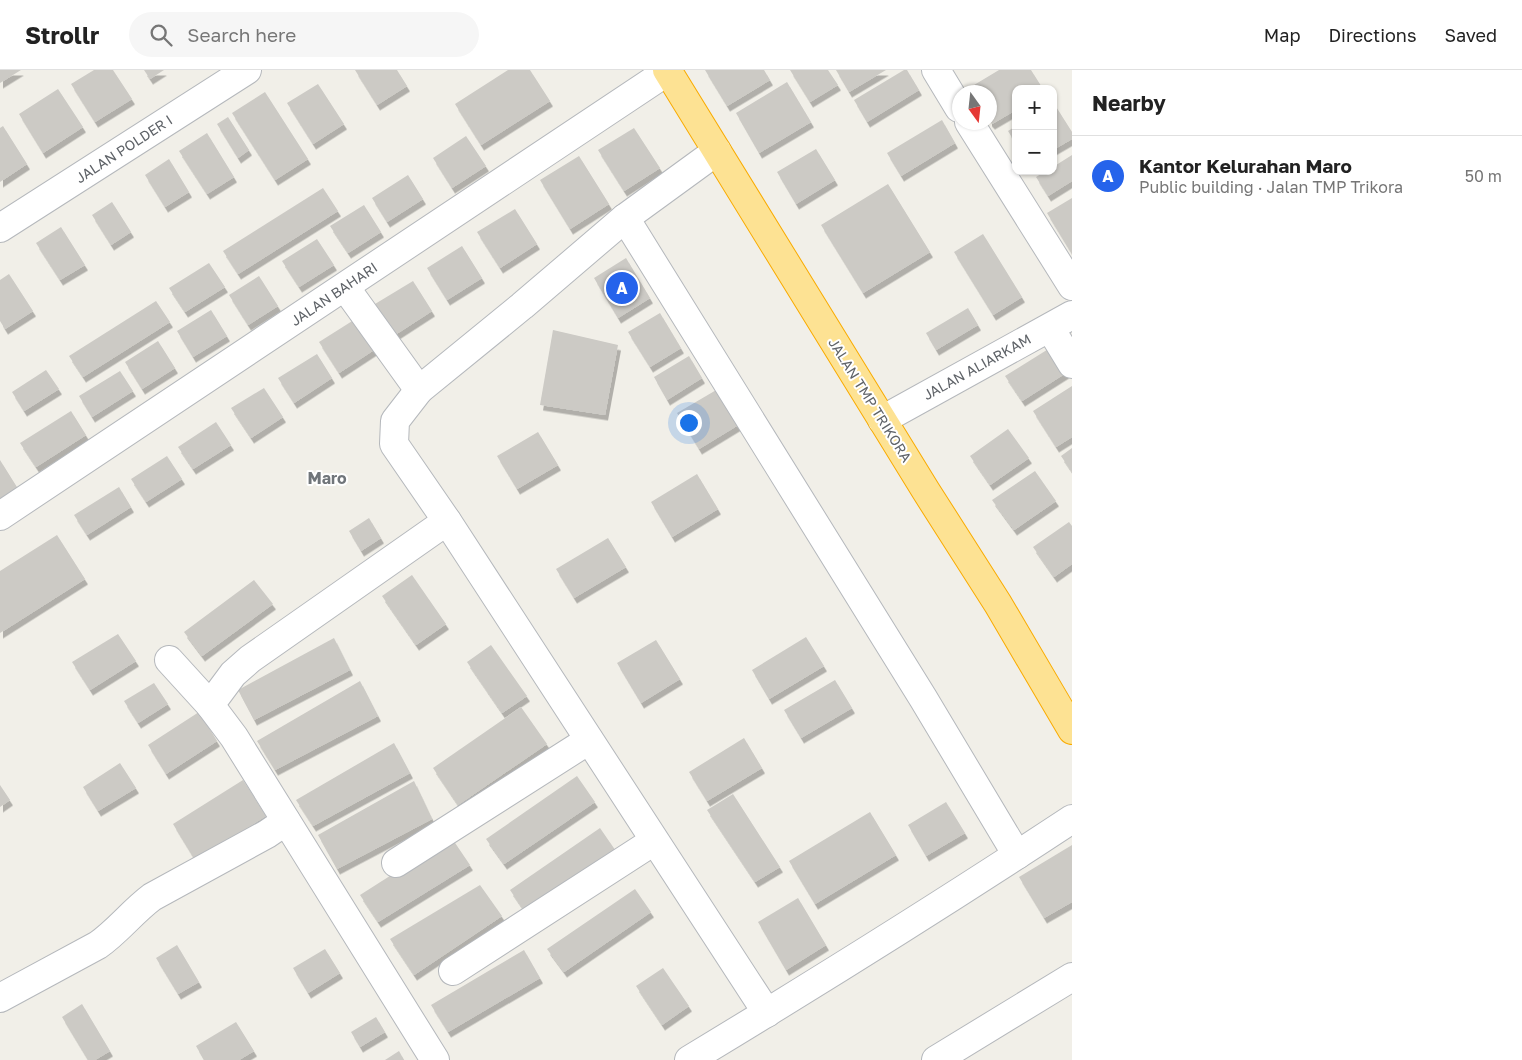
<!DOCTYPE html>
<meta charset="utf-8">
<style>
:root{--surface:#fff;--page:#f6f6f6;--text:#222;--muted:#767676;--line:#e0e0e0;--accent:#2563eb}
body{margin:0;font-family:"Golos Text",sans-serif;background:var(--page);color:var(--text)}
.controls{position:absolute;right:15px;top:15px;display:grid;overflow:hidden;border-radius:10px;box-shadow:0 1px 4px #0004}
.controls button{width:45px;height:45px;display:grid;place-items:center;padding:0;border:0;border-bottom:1px solid var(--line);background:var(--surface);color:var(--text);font:25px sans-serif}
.compass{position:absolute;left:952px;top:15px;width:45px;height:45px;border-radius:50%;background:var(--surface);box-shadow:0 1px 4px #0004;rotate:165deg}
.you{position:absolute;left:688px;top:352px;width:18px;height:18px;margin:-12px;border:4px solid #fff;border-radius:50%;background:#1a73e8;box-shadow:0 0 0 8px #1a73e833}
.badge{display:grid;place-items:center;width:32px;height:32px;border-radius:50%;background:var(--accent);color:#fff;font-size:16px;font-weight:700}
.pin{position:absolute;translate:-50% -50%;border:2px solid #fff;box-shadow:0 1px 5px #0006}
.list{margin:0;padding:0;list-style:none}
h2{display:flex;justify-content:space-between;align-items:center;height:65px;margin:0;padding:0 20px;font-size:21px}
h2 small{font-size:16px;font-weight:400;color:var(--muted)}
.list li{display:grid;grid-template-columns:32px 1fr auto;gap:15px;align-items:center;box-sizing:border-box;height:80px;padding:0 20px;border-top:1px solid var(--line)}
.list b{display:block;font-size:19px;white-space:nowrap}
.list p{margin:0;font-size:16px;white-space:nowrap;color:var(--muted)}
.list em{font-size:16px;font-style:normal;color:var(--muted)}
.icon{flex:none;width:28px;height:28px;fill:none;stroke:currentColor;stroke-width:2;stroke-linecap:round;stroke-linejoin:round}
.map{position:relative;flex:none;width:1072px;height:990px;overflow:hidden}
header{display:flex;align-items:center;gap:30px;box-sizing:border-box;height:70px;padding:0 25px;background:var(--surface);border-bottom:1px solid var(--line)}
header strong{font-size:24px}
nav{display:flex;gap:28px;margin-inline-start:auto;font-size:18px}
.search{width:350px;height:45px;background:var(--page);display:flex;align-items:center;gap:12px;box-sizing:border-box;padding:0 18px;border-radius:28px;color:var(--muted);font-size:19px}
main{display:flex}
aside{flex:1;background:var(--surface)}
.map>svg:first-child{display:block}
.building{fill:#cccac5;filter:url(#shadow)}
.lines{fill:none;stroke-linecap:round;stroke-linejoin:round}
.minor-casing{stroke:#b5b8bc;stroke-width:30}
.highway-casing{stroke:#f9ab00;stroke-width:30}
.minor{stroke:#fff;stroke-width:28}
.highway{stroke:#fde293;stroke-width:28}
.labels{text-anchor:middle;stroke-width:4;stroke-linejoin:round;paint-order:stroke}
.street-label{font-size:14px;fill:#5f6368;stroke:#fff}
.quarter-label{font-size:16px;font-weight:bold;fill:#70757a;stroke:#fff}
</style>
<header>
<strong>Strollr</strong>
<div class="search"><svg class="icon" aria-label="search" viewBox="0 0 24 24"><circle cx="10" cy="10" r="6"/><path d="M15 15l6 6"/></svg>Search here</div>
<nav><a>Map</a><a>Directions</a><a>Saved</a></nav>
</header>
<main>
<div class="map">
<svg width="1072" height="990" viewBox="0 0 1072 990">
<defs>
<filter id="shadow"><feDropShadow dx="3" dy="5.5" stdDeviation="0" flood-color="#0004"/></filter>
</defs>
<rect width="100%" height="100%" fill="#f1efe8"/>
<g class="building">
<path d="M0,0H21L0,13Z"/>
<path d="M94,0H113L132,29L95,52L71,14Z"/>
<path d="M144,0H164L150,9Z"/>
<path d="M355,0H397L407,16L377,35Z"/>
<path d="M508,0H530L550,31L481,75L455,34Z"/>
<path d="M705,0H764L770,10L727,36Z"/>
<path d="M790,0H828L838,15L810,32Z"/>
<path d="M836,0H886L849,22Z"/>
<path d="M904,0H907L919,20L867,52L854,30Z"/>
<path d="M999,0H1031L1043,19H1016V40L992,54L989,51V22H972L969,18Z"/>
<path d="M787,12L811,52L759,83L736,43Z"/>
<path d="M318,14L344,54L313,74L287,33Z"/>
<path d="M58,19L83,57L43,83L19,44Z"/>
<path d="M265,22L308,89L275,110L232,43Z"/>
<path d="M1053,32L1072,62V69L1053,80Z"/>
<path d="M228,47L249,80L238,88L217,54Z"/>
<path d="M942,50L955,73L901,106L887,83Z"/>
<path d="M3,56L27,94L0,112V58Z"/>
<path d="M1016,56V74L1008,61Z"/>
<path d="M634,58L660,98L624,121L598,80Z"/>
<path d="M207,63L234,107L207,124L179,81Z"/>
<path d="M466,66L486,96L452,118L433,88Z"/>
<path d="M816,79L835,110L796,134L777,102Z"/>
<path d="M1072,85V111L1048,126L1036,107L1046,101H1053V97Z"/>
<path d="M579,86L609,134L570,159L540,110Z"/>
<path d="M169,89L189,122L165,137L145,105Z"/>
<path d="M408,105L423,129L387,152L372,128Z"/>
<path d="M888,114L930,182L863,223L821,155Z"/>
<path d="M323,118L338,141L238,204L223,181Z"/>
<path d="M1072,128V184L1047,143Z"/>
<path d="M112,132L131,162L111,175L92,145Z"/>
<path d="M364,135L381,162L348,183L330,156Z"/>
<path d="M515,139L537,174L500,198L477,162Z"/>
<path d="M61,157L85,195L60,210L36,173Z"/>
<path d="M983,164L1022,227L993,245L954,182Z"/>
<path d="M317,169L334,195L299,217L282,191Z"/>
<path d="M462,176L482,208L447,230L427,198Z"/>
<path d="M626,188L650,228L618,248L594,208Z"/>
<path d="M209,193L225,217L185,242L169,218Z"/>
<path d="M9,204L33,241L5,259L0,251V210Z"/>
<path d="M259,206L278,236L248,255L229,225Z"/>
<path d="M413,211L432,241L395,265L375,234Z"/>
<path d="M156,231L170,252L83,307L69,286Z"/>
<path d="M968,238L978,255L936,280L926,263Z"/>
<path d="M211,240L227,266L193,287L177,261Z"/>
<path d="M660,243L681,278L650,297L628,262Z"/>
<path d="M357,248L377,278L339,303L319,272Z"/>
<path d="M553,260L618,275L605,345L540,335Z"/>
<path d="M158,271L175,298L142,319L125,292Z"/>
<path d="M1050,278L1066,303L1022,331L1005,306Z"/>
<path d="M317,284L332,308L294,333L278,308Z"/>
<path d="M689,286L702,308L667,330L654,307Z"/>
<path d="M46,300L59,319L24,341L12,322Z"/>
<path d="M120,301L133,321L92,347L79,326Z"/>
<path d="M1072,316V367L1056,377L1033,341Z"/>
<path d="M264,318L283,347L251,368L231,338Z"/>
<path d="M718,319L740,354L699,379L677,343Z"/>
<path d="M71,341L86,365L36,397L20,373Z"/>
<path d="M216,352L231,375L193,399L178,377Z"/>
<path d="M1008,359L1029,388L990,415L970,386Z"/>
<path d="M538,362L558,395L517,419L497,386Z"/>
<path d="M1072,378V402L1061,386Z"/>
<path d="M167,386L182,409L146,432L131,409Z"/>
<path d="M0,390L20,422L0,434Z"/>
<path d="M1035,401L1056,431L1014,460L992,430Z"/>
<path d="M697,404L718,439L672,467L651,432Z"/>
<path d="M119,417L131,437L87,465L74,445Z"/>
<path d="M369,448L381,468L361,481L349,461Z"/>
<path d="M1069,452L1072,456V494L1054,507L1033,477Z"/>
<path d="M57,465L85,509L0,563V501Z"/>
<path d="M608,468L626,497L574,528L556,499Z"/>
<path d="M412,505L446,554L416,575L382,526Z"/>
<path d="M254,510L273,534L202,586L184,562Z"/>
<path d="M118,564L136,591L90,620L72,592Z"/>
<path d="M806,567L824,596L769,629L752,600Z"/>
<path d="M334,568L350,600L254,650L238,620Z"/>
<path d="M656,570L680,609L641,633L617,593Z"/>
<path d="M491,575L527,626L502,643L467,592Z"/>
<path d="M835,610L852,638L801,668L784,640Z"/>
<path d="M360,611L378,646L275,700L257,671Z"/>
<path d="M154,613L168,634L138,653L124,631Z"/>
<path d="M521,637L547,674L458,735L433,698Z"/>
<path d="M199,642L217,671L166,704L148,675Z"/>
<path d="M744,668L762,698L707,731L689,702Z"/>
<path d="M394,673L410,703L313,756L296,730Z"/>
<path d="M120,693L136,718L98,741L83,717Z"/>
<path d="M577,706L595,732L504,794L486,769Z"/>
<path d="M243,710L266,746L195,790L173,754Z"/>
<path d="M414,711L432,749L337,799L318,765Z"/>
<path d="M0,715L10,730L0,737Z"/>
<path d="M733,724L780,797L755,812L707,740Z"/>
<path d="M946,732L965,763L926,786L908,755Z"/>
<path d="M870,742L896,785L815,834L789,791Z"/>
<path d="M600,758L620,787L530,849L510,820Z"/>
<path d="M451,767L470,795L378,852L360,825Z"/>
<path d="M1072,775V832L1044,848L1019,807Z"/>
<path d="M480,815L502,846L414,905L390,869Z"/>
<path d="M635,819L651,842L564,902L547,879Z"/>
<path d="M798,828L826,875L786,900L758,852Z"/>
<path d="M177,875L199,912L178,924L156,888Z"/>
<path d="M325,879L340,903L308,923L293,898Z"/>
<path d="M524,880L540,908L448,962L431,935Z"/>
<path d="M663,898L689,936L662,955L636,916Z"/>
<path d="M82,934L110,981L95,990H88L62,947Z"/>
<path d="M376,947L385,962L360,977L351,962Z"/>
<path d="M236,952L254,981L239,990H204L196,976Z"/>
<path d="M399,981L404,990H385Z"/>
</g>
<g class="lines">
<defs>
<g id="minor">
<path d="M936,0L959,38"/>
<path d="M969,52L1072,216"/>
<path d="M717,81L625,148L522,236L419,320L395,351L394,374L447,451L767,943"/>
<path d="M625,148L923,628L1017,785"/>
<path d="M0,158L247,0"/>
<path d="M345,217L419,320"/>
<path d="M1050,258L1072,294"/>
<path d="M882,350L1072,245"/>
<path d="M0,446L668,1"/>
<path d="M169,590L210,635"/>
<path d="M396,793L589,670"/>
<path d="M453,901L654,771"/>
<path d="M0,928L98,875C118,861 132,842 152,827L267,764L286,751"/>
<path d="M435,990L234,667L210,635L233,604L250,589L447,451"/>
<path d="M689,990C818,912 946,832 1072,749"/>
<path d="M936,990L1072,907"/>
</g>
<path id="highway" d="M667,0L926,421L998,534L1072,660"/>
</defs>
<use href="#minor" class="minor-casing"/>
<use href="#highway" class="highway-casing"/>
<use href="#minor" class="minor"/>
<use href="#highway" class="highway"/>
</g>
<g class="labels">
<g class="street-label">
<text transform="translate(124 79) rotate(-33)" y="5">JALAN POLDER I</text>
<text transform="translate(334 224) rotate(-34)" y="5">JALAN BAHARI</text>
<text transform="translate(977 297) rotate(-29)" y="5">JALAN ALIARKAM</text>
<text transform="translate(870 330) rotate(58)" y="5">JALAN TMP TRIKORA</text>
</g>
<g class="quarter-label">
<text x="327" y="414">Maro</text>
</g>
</g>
</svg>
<div class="controls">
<button>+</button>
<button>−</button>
</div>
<svg class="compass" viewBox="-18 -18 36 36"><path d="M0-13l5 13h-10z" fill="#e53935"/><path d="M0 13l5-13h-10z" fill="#767676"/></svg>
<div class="you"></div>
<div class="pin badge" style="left:622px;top:218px">A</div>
</div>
<aside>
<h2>Nearby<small></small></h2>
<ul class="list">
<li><span class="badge">A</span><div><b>Kantor Kelurahan Maro</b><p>Public building · Jalan TMP Trikora</p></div><em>50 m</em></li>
</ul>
</aside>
</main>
